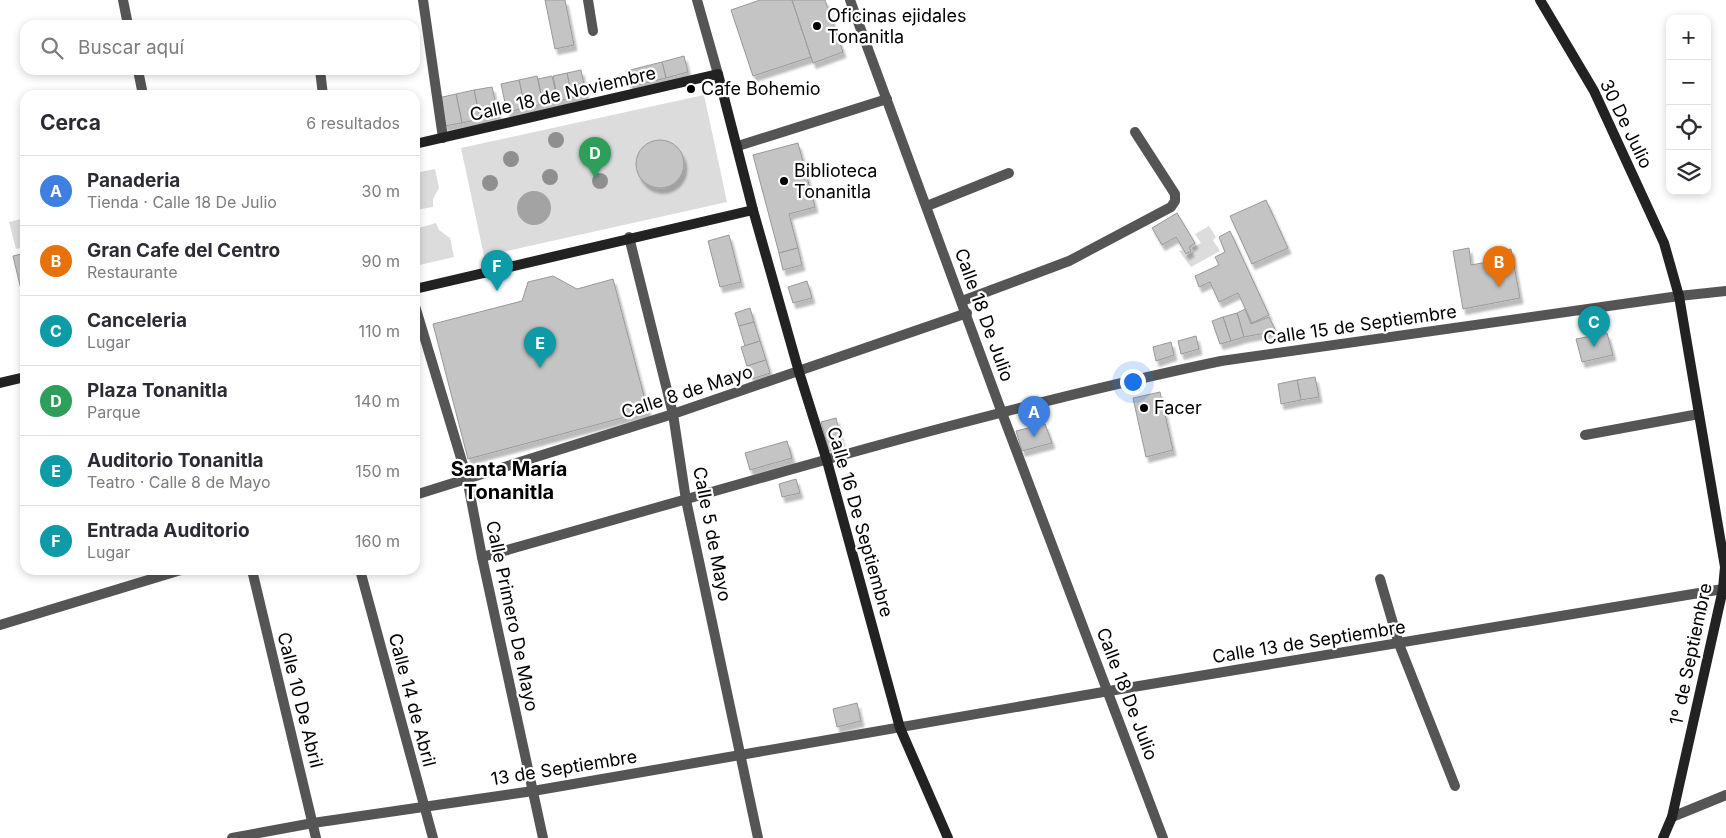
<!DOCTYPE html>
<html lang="es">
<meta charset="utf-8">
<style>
:root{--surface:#fff;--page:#f7f7f7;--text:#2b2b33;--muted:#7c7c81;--line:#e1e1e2;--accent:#7c3aed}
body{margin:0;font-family:Inter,sans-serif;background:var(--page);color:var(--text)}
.controls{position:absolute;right:15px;top:15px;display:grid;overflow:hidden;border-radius:10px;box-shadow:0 2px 8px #0003}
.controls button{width:45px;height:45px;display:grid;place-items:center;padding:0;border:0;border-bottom:1px solid var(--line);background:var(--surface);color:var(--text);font:25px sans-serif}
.you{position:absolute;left:1132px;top:381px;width:18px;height:18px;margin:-12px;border:4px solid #fff;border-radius:50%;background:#1a73e8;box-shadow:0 0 0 8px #1a73e833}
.badge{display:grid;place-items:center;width:32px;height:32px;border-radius:50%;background:var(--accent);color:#fff;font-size:16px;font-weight:700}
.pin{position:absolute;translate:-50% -41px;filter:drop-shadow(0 1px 2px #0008)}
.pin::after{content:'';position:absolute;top:26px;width:18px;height:15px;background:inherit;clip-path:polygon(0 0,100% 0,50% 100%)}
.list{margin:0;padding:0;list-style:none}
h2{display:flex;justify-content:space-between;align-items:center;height:65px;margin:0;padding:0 20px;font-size:21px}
h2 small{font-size:16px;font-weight:400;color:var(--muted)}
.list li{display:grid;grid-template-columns:32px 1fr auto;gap:15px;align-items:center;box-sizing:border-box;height:70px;padding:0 20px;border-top:1px solid var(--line)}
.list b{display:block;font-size:19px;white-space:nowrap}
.list p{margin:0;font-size:16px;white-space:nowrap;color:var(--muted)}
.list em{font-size:16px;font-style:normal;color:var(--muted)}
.icon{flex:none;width:28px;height:28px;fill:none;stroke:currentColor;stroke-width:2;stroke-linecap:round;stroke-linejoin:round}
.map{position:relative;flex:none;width:1726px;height:838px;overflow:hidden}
.search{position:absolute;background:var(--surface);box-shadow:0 2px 8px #0003;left:20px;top:20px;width:400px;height:55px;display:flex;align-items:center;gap:12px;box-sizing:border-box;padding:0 18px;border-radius:15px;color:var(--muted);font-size:19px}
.panel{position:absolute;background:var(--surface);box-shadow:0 2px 8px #0003;left:20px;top:90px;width:400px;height:485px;border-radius:15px}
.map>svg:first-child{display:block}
.green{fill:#dcdcdc}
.water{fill:#a3a3a3}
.building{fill:#c4c4c4;stroke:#999;filter:url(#shadow)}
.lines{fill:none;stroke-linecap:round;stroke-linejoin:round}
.service{stroke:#555;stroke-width:10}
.pedestrian{stroke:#555;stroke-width:10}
.minor{stroke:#555;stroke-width:10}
.tertiary{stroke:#555;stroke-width:10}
.secondary{stroke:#222;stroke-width:10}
.tree{fill:#8f8f8f}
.poi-dot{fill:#000;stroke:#fff;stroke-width:2}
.labels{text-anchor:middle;stroke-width:4.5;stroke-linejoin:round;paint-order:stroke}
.poi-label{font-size:18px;fill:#000;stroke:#fff;text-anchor:start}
.street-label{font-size:18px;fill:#000;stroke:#fff}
.quarter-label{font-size:20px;font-weight:bold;fill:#000;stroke:#fff}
</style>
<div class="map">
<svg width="1726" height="838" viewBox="0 0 1726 838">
<defs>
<filter id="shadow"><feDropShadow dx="3" dy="5.5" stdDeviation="1" flood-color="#0004"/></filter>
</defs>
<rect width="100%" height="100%" fill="#fff"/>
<g class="green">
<path d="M704,95L727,202L484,256L461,148Z"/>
<path d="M435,169L439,188L433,199V207L415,210V173Z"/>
<path d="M25,218V247L16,249L9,222Z"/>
<path d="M436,223L439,230L450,238L454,257L415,266V229Z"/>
<path d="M1209,226L1216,237L1213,240L1220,251L1191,267L1179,251L1182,250L1186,256L1194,251L1192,248L1201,243L1195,234Z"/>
</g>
<circle class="water" cx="534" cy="208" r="17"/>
<g class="building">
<path d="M545,0H565L574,45L555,49Z"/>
<path d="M760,0H792L811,57L753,76L731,10Z"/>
<path d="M792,0H825L843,52L813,63Z"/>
<path d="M684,56L688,72L666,78L662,62Z"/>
<path d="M662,62L666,78L630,87L626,71Z"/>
<path d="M581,70L586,95L572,98L567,73Z"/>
<path d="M567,73L572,98L558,101L553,76Z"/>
<path d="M537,76L543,104L525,108L519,80Z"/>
<path d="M552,76L558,101L543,104L538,79Z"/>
<path d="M519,80L525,108L507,112L501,84Z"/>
<path d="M492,87L498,114L480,119L474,90Z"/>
<path d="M474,90L480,119L462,123L456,94Z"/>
<path d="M456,94L462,123L444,126L438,98Z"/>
<circle cx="660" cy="164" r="24"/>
<path d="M798,143L815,207L789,214L798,248L779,253L753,155Z"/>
<path d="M1266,200L1288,248L1252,264L1230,216Z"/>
<path d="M1177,213L1195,243L1189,247L1191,251L1186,254L1176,237L1162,245L1152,228Z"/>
<path d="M1230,231L1269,315L1252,323L1238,293L1219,302L1210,282L1199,287L1195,276L1219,265L1215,257L1225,252L1219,237Z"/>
<path d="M729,235L741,282L720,287L708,241Z"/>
<path d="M798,248L802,265L783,270L779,253Z"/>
<path d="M1469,248L1471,265L1493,261L1492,253L1511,249L1520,298L1463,309L1453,251Z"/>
<path d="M25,253V306L13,256Z"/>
<path d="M553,276L577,289L613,279L648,411L468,459L433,324L522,301L528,282Z"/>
<path d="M807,281L812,298L793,303L788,287Z"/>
<path d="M750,308L754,322L739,326L735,313Z"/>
<path d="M1245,309L1251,324L1269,317L1276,331L1244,337L1237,313Z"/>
<path d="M1237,313L1244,337L1231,341L1223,317Z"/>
<path d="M1223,317L1231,341L1220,344L1212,321Z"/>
<path d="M754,322L760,341L745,346L739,326Z"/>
<path d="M1607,333L1613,355L1582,362L1576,339Z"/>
<path d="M1196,336L1199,349L1181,354L1178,341Z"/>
<path d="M760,341L766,360L747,366L741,347Z"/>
<path d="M1171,342L1174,355L1156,361L1153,347Z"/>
<path d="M766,360L770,373L752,379L747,366Z"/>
<path d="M1315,377L1319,397L1301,400L1297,380Z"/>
<path d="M1297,380L1301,400L1281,404L1278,384Z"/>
<path d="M1160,392L1173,450L1146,457L1133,398Z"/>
<path d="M836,418L843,447L829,451L821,422Z"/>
<path d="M1045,424L1052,443L1022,451L1016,431Z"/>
<path d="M787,441L792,458L750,470L745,453Z"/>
<path d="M796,479L800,493L782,497L779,484Z"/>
<path d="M857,703L861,721L837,727L833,709Z"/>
</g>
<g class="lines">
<path class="service" d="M1399,644L1455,786"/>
<path class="pedestrian" d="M629,237L673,414"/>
<g class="minor">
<path d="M123,0L128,25"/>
<path d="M423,0L443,138"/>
<path d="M588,0L593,31"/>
<path d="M697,0L718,74"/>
<path d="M850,0L1002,413L1163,838"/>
<path d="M138,70L143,95"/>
<path d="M320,70L323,95"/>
<path d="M738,146L887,99"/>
<path d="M927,206L1009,173"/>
<path d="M962,301L1069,261L1171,207L1175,201V194L1135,132"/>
<path d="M415,306L467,478L482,557L543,838"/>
<path d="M673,414L686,500L758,838"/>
<path d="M1585,435L1699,414"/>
<path d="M415,495L673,414L967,313"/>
<path d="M482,557C727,489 972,413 1221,361L1679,296"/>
<path d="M252,570L316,838"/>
<path d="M360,570L433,838"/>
<path d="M1380,579L1399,644"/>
<path d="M0,625L181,570"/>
<path d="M1672,817L1726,795"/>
<path d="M232,838L313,823L533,791L1109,691L1723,589"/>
</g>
<path class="tertiary" d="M1679,296L1726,291"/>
<g class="secondary">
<path d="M1540,0L1594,91L1664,243L1679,296L1725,567L1723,589L1672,817L1663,838"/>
<path d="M415,144L718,74L753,210L799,372L827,461L900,728L948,838"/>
<path d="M415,289L753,210"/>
<path d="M0,383L25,377"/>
</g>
</g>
<g class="tree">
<circle cx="556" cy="140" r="8"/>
<circle cx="511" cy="159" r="8"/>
<circle cx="550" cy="177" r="8"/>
<circle cx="600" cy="181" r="8"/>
<circle cx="490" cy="183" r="8"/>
</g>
<g class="poi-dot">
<circle cx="817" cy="26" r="5"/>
<circle cx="691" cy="89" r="5"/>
<circle cx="784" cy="181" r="5"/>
<circle cx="1144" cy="408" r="5"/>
</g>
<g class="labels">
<g class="poi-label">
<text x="827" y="22">Oficinas ejidales<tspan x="827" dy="21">Tonanitla</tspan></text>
<text x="701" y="95">Cafe Bohemio</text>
<text x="794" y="177">Biblioteca<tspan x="794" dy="21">Tonanitla</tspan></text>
<text x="1154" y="414">Facer</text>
</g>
<g class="street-label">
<text transform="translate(563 94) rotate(-13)" y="6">Calle 18 de Noviembre</text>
<text transform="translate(1626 124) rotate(64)" y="6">30 De Julio</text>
<text transform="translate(984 315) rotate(70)" y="6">Calle 18 De Julio</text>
<text transform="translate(1360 325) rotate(-8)" y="6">Calle 15 de Septiembre</text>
<text transform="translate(687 392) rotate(-18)" y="6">Calle 8 de Mayo</text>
<text transform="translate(860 522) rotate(74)" y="6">Calle 16 De Septiembre</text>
<text transform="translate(712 534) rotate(79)" y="6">Calle 5 de Mayo</text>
<text transform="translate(512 616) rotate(78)" y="6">Calle Primero De Mayo</text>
<text transform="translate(1309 642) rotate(-9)" y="6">Calle 13 de Septiembre</text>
<text transform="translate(1691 654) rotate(-78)" y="6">1º de Septiembre</text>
<text transform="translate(1127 694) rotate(69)" y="6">Calle 18 De Julio</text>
<text transform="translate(300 700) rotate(76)" y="6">Calle 10 De Abril</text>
<text transform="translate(412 700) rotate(75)" y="6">Calle 14 de Abril</text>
<text transform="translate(564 768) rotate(-9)" y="6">13 de Septiembre</text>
</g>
<g class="quarter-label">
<text x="509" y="476">Santa María<tspan x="509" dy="23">Tonanitla</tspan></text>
</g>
</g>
</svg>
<div class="controls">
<button>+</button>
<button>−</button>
<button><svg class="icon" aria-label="locate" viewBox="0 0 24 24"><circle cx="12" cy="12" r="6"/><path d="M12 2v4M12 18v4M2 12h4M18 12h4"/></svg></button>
<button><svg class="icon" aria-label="layers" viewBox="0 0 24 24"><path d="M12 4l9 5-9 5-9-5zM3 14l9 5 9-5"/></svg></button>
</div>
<div class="you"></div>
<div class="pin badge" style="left:1034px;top:437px;background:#3f7fe0">A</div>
<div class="pin badge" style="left:1499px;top:287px;background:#e8710a">B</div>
<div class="pin badge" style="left:1594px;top:347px;background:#0f9aa8">C</div>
<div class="pin badge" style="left:595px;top:178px;background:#2e9e5b">D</div>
<div class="pin badge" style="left:540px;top:368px;background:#0f9aa8">E</div>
<div class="pin badge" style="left:497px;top:291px;background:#0f9aa8">F</div>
<div class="search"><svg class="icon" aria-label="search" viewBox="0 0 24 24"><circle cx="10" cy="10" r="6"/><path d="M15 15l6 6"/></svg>Buscar aquí</div>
<section class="panel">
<h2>Cerca<small>6 resultados</small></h2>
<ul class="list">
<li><span class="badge" style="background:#3f7fe0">A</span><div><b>Panaderia</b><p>Tienda · Calle 18 De Julio</p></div><em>30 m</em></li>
<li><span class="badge" style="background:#e8710a">B</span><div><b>Gran Cafe del Centro</b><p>Restaurante</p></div><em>90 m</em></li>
<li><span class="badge" style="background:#0f9aa8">C</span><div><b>Canceleria</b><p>Lugar</p></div><em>110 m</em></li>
<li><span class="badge" style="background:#2e9e5b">D</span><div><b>Plaza Tonanitla</b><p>Parque</p></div><em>140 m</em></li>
<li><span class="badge" style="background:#0f9aa8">E</span><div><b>Auditorio Tonanitla</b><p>Teatro · Calle 8 de Mayo</p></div><em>150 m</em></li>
<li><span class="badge" style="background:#0f9aa8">F</span><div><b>Entrada Auditorio</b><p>Lugar</p></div><em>160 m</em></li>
</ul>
</section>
</div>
